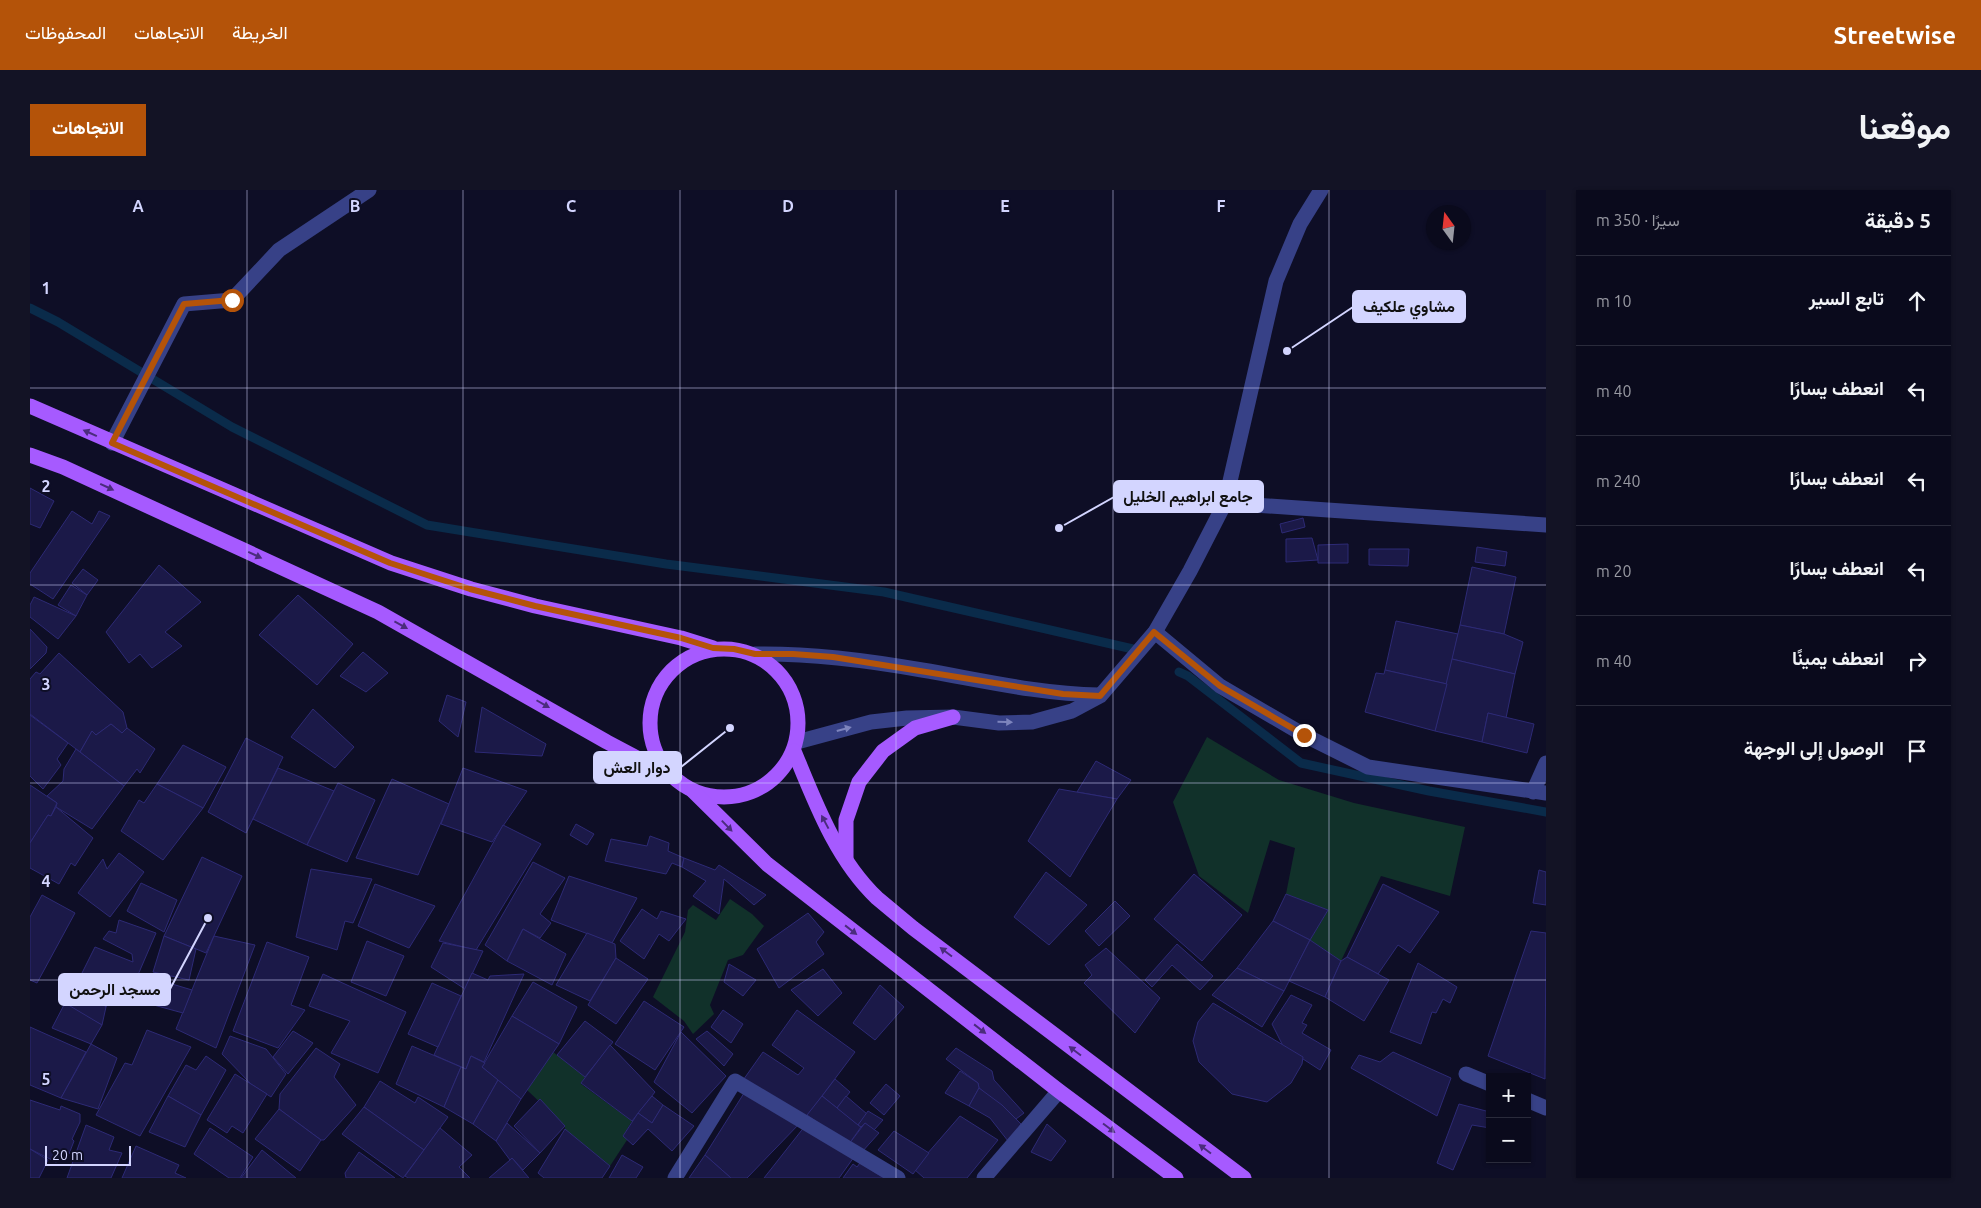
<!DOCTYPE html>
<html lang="ar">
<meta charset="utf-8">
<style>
:root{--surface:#0a0a1c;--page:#131325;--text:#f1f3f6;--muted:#999aa3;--line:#2a2b3b;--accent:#b45309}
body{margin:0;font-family:Ubuntu,Vazirmatn,sans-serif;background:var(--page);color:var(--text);direction:rtl}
.controls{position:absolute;right:15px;bottom:15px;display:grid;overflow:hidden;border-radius:0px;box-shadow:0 1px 4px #0004}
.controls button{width:45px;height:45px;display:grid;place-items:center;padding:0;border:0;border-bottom:1px solid var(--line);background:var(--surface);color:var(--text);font:25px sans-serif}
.compass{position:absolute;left:1396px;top:15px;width:45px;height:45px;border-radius:50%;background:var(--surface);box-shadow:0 1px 4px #0004;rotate:345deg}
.scale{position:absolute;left:15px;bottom:12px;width:86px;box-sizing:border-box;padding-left:5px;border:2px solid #d3d5ff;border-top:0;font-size:14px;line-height:18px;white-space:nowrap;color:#d3d5ff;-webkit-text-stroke:4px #0e0e26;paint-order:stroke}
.stop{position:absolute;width:15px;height:15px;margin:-11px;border:4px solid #b45309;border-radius:50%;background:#fff}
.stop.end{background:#b45309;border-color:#fff;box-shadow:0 1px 5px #0008}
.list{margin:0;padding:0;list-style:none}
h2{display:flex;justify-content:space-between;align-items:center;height:65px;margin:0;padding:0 20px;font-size:21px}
h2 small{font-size:16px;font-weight:400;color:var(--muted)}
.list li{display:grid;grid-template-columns:32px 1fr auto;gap:15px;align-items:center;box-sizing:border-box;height:90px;padding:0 20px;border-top:1px solid var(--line)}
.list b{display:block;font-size:19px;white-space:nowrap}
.list em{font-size:16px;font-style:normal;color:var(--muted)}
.icon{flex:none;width:28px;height:28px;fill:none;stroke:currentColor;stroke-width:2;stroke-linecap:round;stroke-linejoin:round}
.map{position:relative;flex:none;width:1516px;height:988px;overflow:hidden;direction:ltr;border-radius:0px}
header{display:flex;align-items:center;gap:30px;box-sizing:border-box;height:70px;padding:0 25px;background:var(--accent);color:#fff}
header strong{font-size:24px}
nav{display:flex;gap:28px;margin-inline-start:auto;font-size:18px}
.intro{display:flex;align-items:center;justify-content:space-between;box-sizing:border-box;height:120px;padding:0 30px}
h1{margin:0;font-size:35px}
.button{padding:12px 22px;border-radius:0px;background:var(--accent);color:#fff;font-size:18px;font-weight:700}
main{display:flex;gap:30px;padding:0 30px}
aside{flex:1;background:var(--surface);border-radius:0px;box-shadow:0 1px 4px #0004}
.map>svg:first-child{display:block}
.green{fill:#11312a}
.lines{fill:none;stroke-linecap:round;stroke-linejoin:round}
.stream{stroke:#0a2b4a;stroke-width:9}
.building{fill:#1b1948;stroke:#2d2a75}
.minor{stroke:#374187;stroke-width:15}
.major{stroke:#a65aff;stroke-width:15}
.oneway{fill:#4b2c7d}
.oneway2{fill:#7d84bd}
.route{stroke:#b45309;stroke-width:6}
.grid{fill:none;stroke:#d3d5ff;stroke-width:1;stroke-opacity:0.55}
.grid-label{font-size:16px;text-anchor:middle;font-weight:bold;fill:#d3d5ff;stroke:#0e0e26;stroke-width:4;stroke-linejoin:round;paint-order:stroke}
.leader{fill:none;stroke:#d3d5ff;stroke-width:2}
.callout-dot{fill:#d3d5ff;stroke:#0e0e26;stroke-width:2}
.callout{fill:#d3d5ff;stroke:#d3d5ff;stroke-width:2}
.callout-label{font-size:16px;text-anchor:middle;font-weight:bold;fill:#111}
</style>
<header>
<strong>Streetwise</strong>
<nav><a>الخريطة</a><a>الاتجاهات</a><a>المحفوظات</a></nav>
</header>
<div class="intro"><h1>موقعنا</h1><a class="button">الاتجاهات</a></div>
<main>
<aside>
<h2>5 دقيقة<small>سيرًا · 350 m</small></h2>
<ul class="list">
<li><svg class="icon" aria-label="ahead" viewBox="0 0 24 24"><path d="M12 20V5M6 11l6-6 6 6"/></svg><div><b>تابع السير</b></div><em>10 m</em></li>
<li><svg class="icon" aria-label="left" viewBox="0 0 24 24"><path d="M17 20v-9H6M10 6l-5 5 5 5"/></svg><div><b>انعطف يسارًا</b></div><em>40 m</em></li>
<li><svg class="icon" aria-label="left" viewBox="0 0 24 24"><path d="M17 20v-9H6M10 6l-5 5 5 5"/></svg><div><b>انعطف يسارًا</b></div><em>240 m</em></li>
<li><svg class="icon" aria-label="left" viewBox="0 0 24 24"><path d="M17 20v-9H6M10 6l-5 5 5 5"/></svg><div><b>انعطف يسارًا</b></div><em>20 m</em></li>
<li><svg class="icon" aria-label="right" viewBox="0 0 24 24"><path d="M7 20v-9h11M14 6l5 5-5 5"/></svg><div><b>انعطف يمينًا</b></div><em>40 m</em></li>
<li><svg class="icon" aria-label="arrive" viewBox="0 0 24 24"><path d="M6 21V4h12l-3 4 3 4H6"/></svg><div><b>الوصول إلى الوجهة</b></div></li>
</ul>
</aside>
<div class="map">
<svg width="1516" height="988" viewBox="0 0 1516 988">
<rect width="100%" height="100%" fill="#0e0e26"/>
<g class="green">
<path d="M1177,547L1249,590L1324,613L1435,637L1420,706L1351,686L1311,771L1280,750L1298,720L1256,704L1265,658L1240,650L1218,723L1169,686L1143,612Z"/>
<path d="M700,709L722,724L734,736L713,765L698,770L680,815L684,824L663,844L654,831L623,807L655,742L658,720L663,715L686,730Z"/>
<path d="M523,862L555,887L551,894L602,931L593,946L597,950L580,976L535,939V936L497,900Z"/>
</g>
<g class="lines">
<g class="stream">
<path d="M0,118L28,132L202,237L397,335L636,374L854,402L1103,459"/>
<path d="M1149,482L1158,486L1271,573L1399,601L1516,622"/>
</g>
</g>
<g class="building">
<path d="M0,298L24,311L10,338L0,334Z"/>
<path d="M42,321L62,334L69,321L80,326L23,409L0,394V383Z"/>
<path d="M1273,328L1275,337L1252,343L1250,334Z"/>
<path d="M1282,348L1288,370L1256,372V349Z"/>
<path d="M1318,354V373H1288V355Z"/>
<path d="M1447,357L1477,362L1475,376L1445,372Z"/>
<path d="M1339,359H1379L1378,376L1339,375Z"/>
<path d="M129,375L171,412L135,442L152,456L122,478L110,464L99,473L76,442Z"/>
<path d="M1442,377L1486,387L1474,444L1430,435Z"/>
<path d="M53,379L68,390L57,405L42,393Z"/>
<path d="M41,395L57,405L46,426L28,415Z"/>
<path d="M268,405L323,454L287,495L229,445Z"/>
<path d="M4,407L46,426L28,449L0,427V415Z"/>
<path d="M1366,431L1428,444L1417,494L1355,480Z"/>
<path d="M1430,435L1474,444L1493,452L1485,484L1422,469Z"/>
<path d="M0,439L17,457L16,463L0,479Z"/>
<path d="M333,462L358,483L336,502L310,486Z"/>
<path d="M29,463L93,522L97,538L92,543L81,534L66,545L62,541L50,562L0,524V489L6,482L10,484Z"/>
<path d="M1422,469L1485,484L1476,528L1458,523L1452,552L1405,541Z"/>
<path d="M1355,480L1417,494L1405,541L1335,522L1346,483L1354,484Z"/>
<path d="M417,505L436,512L428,547L409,531Z"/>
<path d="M452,517L516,554L512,566L445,562Z"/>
<path d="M283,519L324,557L305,578L261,547Z"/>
<path d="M1458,523L1504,534L1497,563L1452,552Z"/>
<path d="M0,525L38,553L27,569L31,575L13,599L0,586Z"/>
<path d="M81,534L92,543L97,538L125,559L110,583L107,579L94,596L50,562L62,541L66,545Z"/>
<path d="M216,548L253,567L216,643L178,622Z"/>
<path d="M153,555L196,577L173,618L127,594Z"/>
<path d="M46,559L94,596L62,639L26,617L27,613L17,606L33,591L34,579Z"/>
<path d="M1066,571L1101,590L1087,609L1047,602Z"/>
<path d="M248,578L304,601L277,655L223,629Z"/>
<path d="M433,578L497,601L462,652L411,634Z"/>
<path d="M362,589L419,614L388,685L326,668Z"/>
<path d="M308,593L345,610L317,672L277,655Z"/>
<path d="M127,594L173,618L133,670L91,641L109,610L114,613Z"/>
<path d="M0,595L27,613L21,626L18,625L0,653Z"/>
<path d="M1029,599L1087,609L1040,687L998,651Z"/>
<path d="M26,617L63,648L45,676L41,673L29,694L0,678V653L18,625L21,626Z"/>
<path d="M546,634L564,644L557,655L540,645Z"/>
<path d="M473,635L511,654L446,760L409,751Z"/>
<path d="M620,646L639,653L638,661L654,668L652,677L642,673L636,684L575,671L581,649L617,656Z"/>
<path d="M89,663L114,682L80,727L48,703L73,669L77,679Z"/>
<path d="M172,667L212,686L176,763L134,746Z"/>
<path d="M654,668L685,680L689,675L736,705L724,715L694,689L689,724L663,706L676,691L652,677Z"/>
<path d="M503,672L535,688L510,724L521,733L510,748L493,739L477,771L455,755Z"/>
<path d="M281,679L342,689L323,733L315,731L307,760L266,747Z"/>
<path d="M1509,680L1516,682V715L1503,713Z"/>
<path d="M1016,682L1057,715L1019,755L984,727Z"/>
<path d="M1164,684L1212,725L1172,771L1124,729Z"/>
<path d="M539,686L607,708L582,753L521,730Z"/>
<path d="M111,693L147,710L134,742L97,721Z"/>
<path d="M345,694L405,716L379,758L328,736Z"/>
<path d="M1353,694L1409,722L1380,763L1368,755L1348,784L1317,767Z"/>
<path d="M1256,704L1298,720L1280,750L1243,731Z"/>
<path d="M12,705L45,723L7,793L0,790V727Z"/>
<path d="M1085,711L1100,726L1069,756L1055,741Z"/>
<path d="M612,719L627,729L631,721L656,729L639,751L629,744L614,769L590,751Z"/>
<path d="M778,723L794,742L786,752L794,764L749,798L727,759Z"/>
<path d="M89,730L126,743L98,808L83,801L76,817L47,793L65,757L103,772L102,764L73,749L79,741L86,743Z"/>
<path d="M1243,731L1280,750L1254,801L1207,778Z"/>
<path d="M493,739L536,764L522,795L477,771Z"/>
<path d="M1501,741L1516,743L1515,889L1458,866Z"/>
<path d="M557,743L585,754L586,768L560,811L526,795Z"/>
<path d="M134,746L166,759L159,790L123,782Z"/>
<path d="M184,746L225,755L186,858L146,839Z"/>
<path d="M1280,750L1311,771L1295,807L1259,791Z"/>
<path d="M337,751L374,766L356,806L321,792Z"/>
<path d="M237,752L279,767L261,815L275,820L248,858L203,841Z"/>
<path d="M413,753L453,761L435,799L401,777Z"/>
<path d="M1147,754L1183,786L1170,800L1142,775L1122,797L1115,790Z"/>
<path d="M1076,758L1130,808L1105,843L1054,793L1062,785L1055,775Z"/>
<path d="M1317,767L1359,790L1334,831L1295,807L1311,771Z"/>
<path d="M586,768L618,789L586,834L558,815Z"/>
<path d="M1388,773L1427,797L1420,813L1413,809L1406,823L1402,822L1391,854L1360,842Z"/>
<path d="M699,774L726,790L713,806L694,792Z"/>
<path d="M1207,778L1254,801L1232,837L1182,805Z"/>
<path d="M793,779L812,803L788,826L761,800Z"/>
<path d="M442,783L458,790L460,786L494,784L454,872L441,866L436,879L404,865Z"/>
<path d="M109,784L162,800L153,823L98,808Z"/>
<path d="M293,784L376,822L348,883L301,863L320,831L279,816Z"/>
<path d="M503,792L547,817L529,854L482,826Z"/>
<path d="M47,793L76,817L72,835L40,818Z"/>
<path d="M402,793L431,806L408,857L378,844Z"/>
<path d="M850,795L874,817L845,850L823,833Z"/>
<path d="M1261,805L1282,815L1272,833L1277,835L1272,843L1301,860L1290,880L1253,856L1242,834Z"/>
<path d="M614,811L654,837L625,880L585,854Z"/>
<path d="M35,813L72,835L61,854L22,838Z"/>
<path d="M1183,813L1273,867L1272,874L1261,893L1237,912L1202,904L1169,872L1163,851L1168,832Z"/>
<path d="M693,820L713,834L701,853L681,837Z"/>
<path d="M767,820L825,862L774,930L711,893L733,862L768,885L774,878L742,855Z"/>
<path d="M482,826L529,854L491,909L452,877Z"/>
<path d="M555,831L583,852L555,887L527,865Z"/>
<path d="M0,837L56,862L31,908L0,895Z"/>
<path d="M117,840L161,857L110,946L66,925L95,873L102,875Z"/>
<path d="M263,841L283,853L258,884L243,867Z"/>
<path d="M677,841L703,864L694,876L666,849Z"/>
<path d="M651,842L696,886L662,923L624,892Z"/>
<path d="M200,846L236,859L256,884L241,907L221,894L192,864Z"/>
<path d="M61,854L87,868L68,919L31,908Z"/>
<path d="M580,855L625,902L602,931L551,893Z"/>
<path d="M382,856L431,877L414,917L366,894Z"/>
<path d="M286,858L310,874L304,887L326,915L294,950H291L249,919L250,904Z"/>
<path d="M926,858L962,881L964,890L994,923L986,929L949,898L948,893L916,869Z"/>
<path d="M1363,862L1421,888L1407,926L1321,878L1329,865L1350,872Z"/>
<path d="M176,866L196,880L171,925L138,906L156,875L166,880Z"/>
<path d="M441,866L455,873L452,877L468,890L443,934L414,917L431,877L436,879Z"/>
<path d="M930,881L948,893L949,898L939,916L915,903Z"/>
<path d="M205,884L237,904L213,943L202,936L197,943L177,930Z"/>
<path d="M805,889L820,902L807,918L792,906Z"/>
<path d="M468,890L491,909L466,951L443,934Z"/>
<path d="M350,891L385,913L388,907L418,927L394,960L334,917Z"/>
<path d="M856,894L870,906L854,925L840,913Z"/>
<path d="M949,898L972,915L991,934L978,951L960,928L939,916Z"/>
<path d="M716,900L771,932L717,988H701L675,965Z"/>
<path d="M138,906L171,925L155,957L119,942Z"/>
<path d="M622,906L633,915L622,933L608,923Z"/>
<path d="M792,906L831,937L819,954L777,925Z"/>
<path d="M816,906L837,924L828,935L807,918Z"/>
<path d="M510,909L535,936L510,963L484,936Z"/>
<path d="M0,910L30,920L31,916L50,924V932L42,949L44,951L39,964L26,972L0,959Z"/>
<path d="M1429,914L1460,922V938L1442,935L1423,980L1407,973Z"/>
<path d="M633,915L664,936L642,961L618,939L603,955L593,946L608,923L622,933Z"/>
<path d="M334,917L394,960L373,988L312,944Z"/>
<path d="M249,919L291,950L270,981L225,949Z"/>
<path d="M838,921L853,930L844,940L835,933L831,937L828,935Z"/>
<path d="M930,926L968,950L937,988H894L884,979Z"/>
<path d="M477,933L510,963L493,980L482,968L480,970L466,951Z"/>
<path d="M835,933L849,943L831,963L819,954Z"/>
<path d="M1017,934L1036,951L1021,971L1001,962Z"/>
<path d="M56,935L84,947L79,960L92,963L81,988H37Z"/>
<path d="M775,936L824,967L809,988H734Z"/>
<path d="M180,938L223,967L210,988H199L164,964Z"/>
<path d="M410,938L442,965L429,977L440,988H378L375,986Z"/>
<path d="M535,939L580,976L572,988H514L508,983Z"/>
<path d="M864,941L899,963L883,984L848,960Z"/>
<path d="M106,956L149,975L145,983L156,988H92Z"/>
<path d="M0,959L18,970L9,988H0Z"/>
<path d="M232,960L266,988H211Z"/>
<path d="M329,962L365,988H316L315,983Z"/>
<path d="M592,965L613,977L606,988H579Z"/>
<path d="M675,965L701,988H659Z"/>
<path d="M482,968L499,988H459L480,970Z"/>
<path d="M830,973L854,988H813L823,974L827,977Z"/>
</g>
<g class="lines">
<g class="minor">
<path d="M82,253L154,114L202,110L249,60L339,0"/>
<path d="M1195,313L1516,335"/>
<path d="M1125,442L1190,496L1274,545L1338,577L1516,603"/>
<path d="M725,464C781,463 836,470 892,480C951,490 1009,504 1069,505"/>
<path d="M767,552L841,532L877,528L923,527L969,533L1002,532L1042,521L1070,506L1125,442L1160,381L1195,313L1246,91L1270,34L1291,0"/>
<path d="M1503,602L1516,573"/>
<path d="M1436,884L1460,894"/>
<path d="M1497,910L1516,918"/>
<path d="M645,988L705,891L868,988"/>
<path d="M954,988L1029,901"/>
</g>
<g class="major">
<path d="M0,216L361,373L441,399L505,416L651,448L683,458"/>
<path d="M0,265L33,277L348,422L577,552L641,586"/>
<circle cx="694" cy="533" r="74"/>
<path d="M764,561C785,612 806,669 847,708C859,718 871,728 883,738L1214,988"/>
<path d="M663,601L737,674L1029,901L1146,988"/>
<path d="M816,668V630L829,592L853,561L885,538L923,527"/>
</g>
</g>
<defs><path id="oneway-solid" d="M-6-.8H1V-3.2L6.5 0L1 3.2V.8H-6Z" transform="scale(1.25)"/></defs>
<g class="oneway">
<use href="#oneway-solid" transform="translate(60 243) rotate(-156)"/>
<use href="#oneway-solid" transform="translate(77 297) rotate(25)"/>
<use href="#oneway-solid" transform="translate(225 365) rotate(25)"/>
<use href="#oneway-solid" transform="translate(371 435) rotate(29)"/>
<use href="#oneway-solid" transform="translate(513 514) rotate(30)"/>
<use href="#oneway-solid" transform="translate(795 632) rotate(-118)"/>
<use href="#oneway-solid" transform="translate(697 636) rotate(46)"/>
<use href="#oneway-solid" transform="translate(821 740) rotate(38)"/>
<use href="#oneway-solid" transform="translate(916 762) rotate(-143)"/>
<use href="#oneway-solid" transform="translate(950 839) rotate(38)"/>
<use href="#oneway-solid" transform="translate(1045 861) rotate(-143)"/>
<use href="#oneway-solid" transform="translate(1079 938) rotate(37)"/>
<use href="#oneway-solid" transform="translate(1175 959) rotate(-143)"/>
</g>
<g class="oneway2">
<use href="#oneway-solid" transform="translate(975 532) rotate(1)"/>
<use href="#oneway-solid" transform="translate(814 539) rotate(-15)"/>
</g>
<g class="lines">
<path class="route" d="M202,110L154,114L82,253L360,373L440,399L505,416L651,448L683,458L704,459L725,464H763L803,467L1033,504L1070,506L1124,442L1190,496L1274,545"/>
</g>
<path class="grid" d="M217,0V988M433,0V988M650,0V988M866,0V988M1083,0V988M1299,0V988M0,198H1516M0,395H1516M0,593H1516M0,790H1516"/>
<g class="grid-label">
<text x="108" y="22">A</text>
<text x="325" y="22">B</text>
<text x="541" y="22">C</text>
<text x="758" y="22">D</text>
<text x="975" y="22">E</text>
<text x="1191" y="22">F</text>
<text x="16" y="104">1</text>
<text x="16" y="302">2</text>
<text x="16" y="500">3</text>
<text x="16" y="697">4</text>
<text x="16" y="895">5</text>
</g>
<path class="leader" d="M1257 161L1323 117M1029 338L1084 307M700 538L651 577M178 728L140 799"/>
<g class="callout-dot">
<circle cx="1257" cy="161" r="5"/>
<circle cx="1029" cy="338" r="5"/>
<circle cx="700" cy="538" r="5"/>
<circle cx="178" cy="728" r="5"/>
</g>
<g class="callout">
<rect x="1323" y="101" width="112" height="31" rx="5"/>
<rect x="1084" y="291" width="149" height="31" rx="5"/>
<rect x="564" y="562" width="87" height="31" rx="5"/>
<rect x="29" y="784" width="111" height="31" rx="5"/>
</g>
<g class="callout-label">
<text x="1379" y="122">مشاوي علكيف</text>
<text x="1158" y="312">جامع ابراهيم الخليل</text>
<text x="607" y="583">دوار العش</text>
<text x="85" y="805">مسجد الرحمن</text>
</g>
</svg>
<div class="controls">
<button>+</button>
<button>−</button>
</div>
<svg class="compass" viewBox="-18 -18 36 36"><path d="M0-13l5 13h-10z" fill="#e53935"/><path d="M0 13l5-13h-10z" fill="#999aa3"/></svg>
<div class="scale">20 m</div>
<div class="stop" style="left:202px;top:110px"></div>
<div class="stop end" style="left:1274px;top:545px"></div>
</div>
</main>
